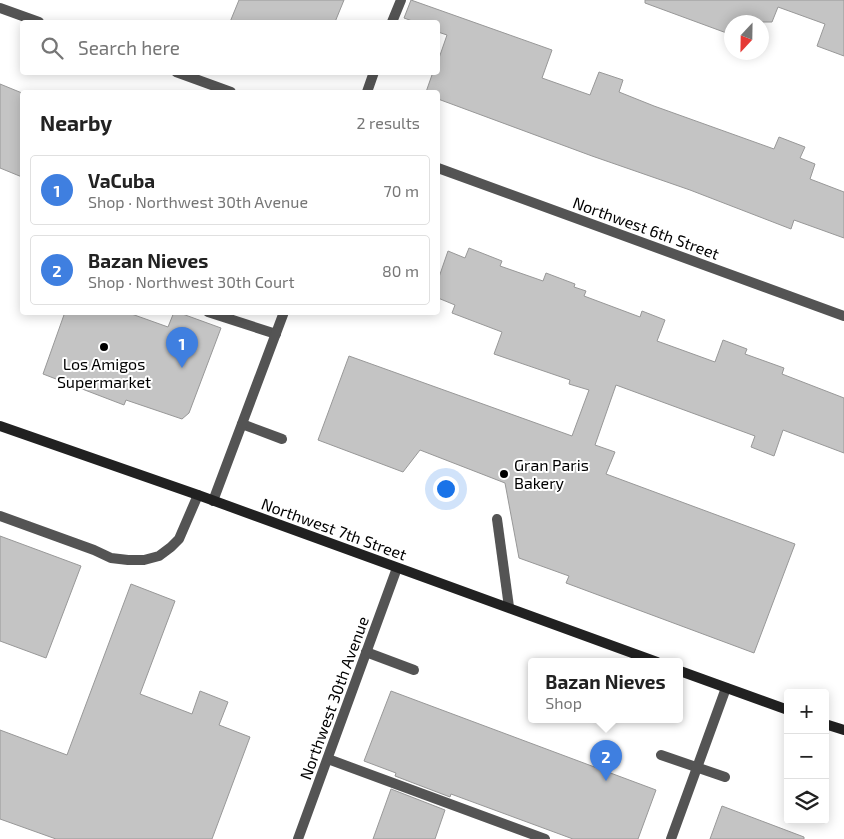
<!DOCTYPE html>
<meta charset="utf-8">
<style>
:root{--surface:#fff;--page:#f6f6f6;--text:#222;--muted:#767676;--line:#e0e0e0;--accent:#000}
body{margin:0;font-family:"Exo 2",sans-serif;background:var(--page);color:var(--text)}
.controls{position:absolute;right:15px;bottom:15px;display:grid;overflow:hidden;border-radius:5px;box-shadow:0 2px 12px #0003}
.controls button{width:45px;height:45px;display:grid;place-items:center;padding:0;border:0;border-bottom:1px solid var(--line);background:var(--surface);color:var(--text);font:25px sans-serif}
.compass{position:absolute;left:724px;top:15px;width:45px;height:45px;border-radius:50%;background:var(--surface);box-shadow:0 2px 12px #0003;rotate:202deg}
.you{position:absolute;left:445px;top:488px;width:18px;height:18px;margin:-12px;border:4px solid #fff;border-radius:50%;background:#1a73e8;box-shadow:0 0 0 8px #1a73e833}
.badge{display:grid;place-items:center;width:32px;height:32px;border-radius:50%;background:var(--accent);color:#fff;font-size:16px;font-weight:700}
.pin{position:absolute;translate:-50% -41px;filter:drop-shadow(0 1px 2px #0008)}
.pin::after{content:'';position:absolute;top:26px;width:18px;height:15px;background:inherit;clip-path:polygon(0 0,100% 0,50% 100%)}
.popup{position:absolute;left:528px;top:658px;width:155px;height:65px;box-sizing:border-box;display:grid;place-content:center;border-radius:5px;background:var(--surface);filter:drop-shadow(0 1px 4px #0005);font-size:16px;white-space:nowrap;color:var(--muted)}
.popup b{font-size:19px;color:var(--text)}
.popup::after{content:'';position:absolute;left:50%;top:100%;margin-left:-10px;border:10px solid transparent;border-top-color:var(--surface)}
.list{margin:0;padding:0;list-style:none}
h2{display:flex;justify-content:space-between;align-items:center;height:65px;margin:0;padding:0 20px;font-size:21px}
h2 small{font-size:16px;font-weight:400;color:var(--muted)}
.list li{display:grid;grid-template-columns:32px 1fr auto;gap:15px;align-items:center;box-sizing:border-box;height:70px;margin:0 10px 10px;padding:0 10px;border:1px solid var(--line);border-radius:5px}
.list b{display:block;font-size:19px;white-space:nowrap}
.list p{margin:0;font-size:16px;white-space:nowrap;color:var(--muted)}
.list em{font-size:16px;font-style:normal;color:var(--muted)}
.icon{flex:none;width:28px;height:28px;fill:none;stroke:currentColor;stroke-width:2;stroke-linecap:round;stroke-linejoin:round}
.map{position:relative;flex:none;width:844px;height:839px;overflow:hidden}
.search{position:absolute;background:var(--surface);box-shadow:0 2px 12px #0003;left:20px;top:20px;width:420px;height:55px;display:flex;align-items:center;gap:12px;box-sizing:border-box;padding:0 18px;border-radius:5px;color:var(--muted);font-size:19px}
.panel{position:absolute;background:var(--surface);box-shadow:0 2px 12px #0003;left:20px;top:90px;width:420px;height:225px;border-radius:5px}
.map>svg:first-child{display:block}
.building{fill:#c4c4c4;stroke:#989898}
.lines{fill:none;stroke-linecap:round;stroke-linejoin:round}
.lane{stroke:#545454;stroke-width:10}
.street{stroke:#545454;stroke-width:10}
.secondary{stroke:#212121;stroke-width:10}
.poi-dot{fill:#000;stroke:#fff;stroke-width:2}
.labels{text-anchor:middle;stroke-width:4;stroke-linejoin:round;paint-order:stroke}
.street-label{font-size:16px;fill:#000;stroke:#fff}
.poi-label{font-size:16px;fill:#000;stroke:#fff}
</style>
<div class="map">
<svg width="844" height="839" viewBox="0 0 844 839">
<rect width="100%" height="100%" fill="#fff"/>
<g class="building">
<path d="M239,0H344L335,22H230Z"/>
<path d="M411,0L552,50L542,78L590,95L599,72L623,80L619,92L654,106L774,149L779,137L805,147L800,158L815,164L810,179L844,192V238L794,220L791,229L690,190L592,156L438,99V92H426L433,72H438V61L447,35L438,32V22H415L404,18Z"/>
<path d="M645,0H844V56L817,46L825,24L778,7L772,22H732V35L645,3Z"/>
<path d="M0,84L22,93V177L0,168Z"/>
<path d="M469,248L502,261L500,266L543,281L546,273L575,284L574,287L586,291L584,296L640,317L642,311L665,320L657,341L715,362L723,340L747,349L745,354L784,368L782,374L844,398V453L783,430L774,456L751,447L755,436L616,385L595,445L615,452L606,474L795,544L754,653L566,583L569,576L519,558L505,483L420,450L403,472L318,440L349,356L572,436L589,390L569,384L570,380L494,354L502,332L452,313L455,305L438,298V280L448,251L465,258Z"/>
<path d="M65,312H126L168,327L174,312H177L221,328L189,413L182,419L126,400L124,405L43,374Z"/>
<path d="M0,536L81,566L46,658L0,641Z"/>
<path d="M131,584L175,601L140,694L192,714L200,691L228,702L219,725L250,737L212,839H56L0,819V730L67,755Z"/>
<path d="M391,691L656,790L638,839H573L451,794L450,797L395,776L396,773L364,761Z"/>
<path d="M391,789L445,810L435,839H373Z"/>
<path d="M722,806L804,837V839H710Z"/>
</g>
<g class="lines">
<g class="lane">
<path d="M208,312L276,334"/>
<path d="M242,424L282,439"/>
<path d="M0,516L94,550L111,558L128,560H144L159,556L171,547L179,539L198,495"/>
<path d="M497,519L509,607"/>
<path d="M366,652L414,670"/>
<path d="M661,755L725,777"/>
<path d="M328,759L545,839"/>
</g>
<g class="street">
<path d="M0,8L39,22"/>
<path d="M392,22L401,0"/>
<path d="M176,72L231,92"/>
<path d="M367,92L374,72"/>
<path d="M438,168L844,316"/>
<path d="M213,501L284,312"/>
<path d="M298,839L397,568"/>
<path d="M671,839L726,688"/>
</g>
<g class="secondary">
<path d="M0,426L198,495L657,662"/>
<path d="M680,671L788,710"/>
<path d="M825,724L844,730"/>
</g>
</g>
<g class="poi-dot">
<circle cx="104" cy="347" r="5"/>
<circle cx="504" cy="474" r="5"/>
</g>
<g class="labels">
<g class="street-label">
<text transform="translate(646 228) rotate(20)" y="6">Northwest 6th Street</text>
<text transform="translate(334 529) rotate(20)" y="6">Northwest 7th Street</text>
<text transform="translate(334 698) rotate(-70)" y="6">Northwest 30th Avenue</text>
</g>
<g class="poi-label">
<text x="104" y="370">Los Amigos<tspan x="104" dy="18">Supermarket</tspan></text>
<text x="514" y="471" text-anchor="start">Gran Paris<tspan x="514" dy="18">Bakery</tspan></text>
</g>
</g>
</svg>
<div class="controls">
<button>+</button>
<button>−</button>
<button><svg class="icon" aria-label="layers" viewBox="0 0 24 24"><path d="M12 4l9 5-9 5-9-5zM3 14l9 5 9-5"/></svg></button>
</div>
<svg class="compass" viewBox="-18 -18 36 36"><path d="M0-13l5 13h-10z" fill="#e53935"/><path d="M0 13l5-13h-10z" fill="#767676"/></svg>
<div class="you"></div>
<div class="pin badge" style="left:182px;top:368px;background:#3f7fe0">1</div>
<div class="pin badge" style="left:606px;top:781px;background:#3f7fe0">2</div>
<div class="popup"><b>Bazan Nieves</b>Shop</div>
<div class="search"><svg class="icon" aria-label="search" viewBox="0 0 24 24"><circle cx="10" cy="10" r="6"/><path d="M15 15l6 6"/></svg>Search here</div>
<section class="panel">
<h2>Nearby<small>2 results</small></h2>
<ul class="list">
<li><span class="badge" style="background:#3f7fe0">1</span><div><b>VaCuba</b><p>Shop · Northwest 30th Avenue</p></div><em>70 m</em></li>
<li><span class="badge" style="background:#3f7fe0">2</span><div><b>Bazan Nieves</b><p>Shop · Northwest 30th Court</p></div><em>80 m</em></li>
</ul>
</section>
</div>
